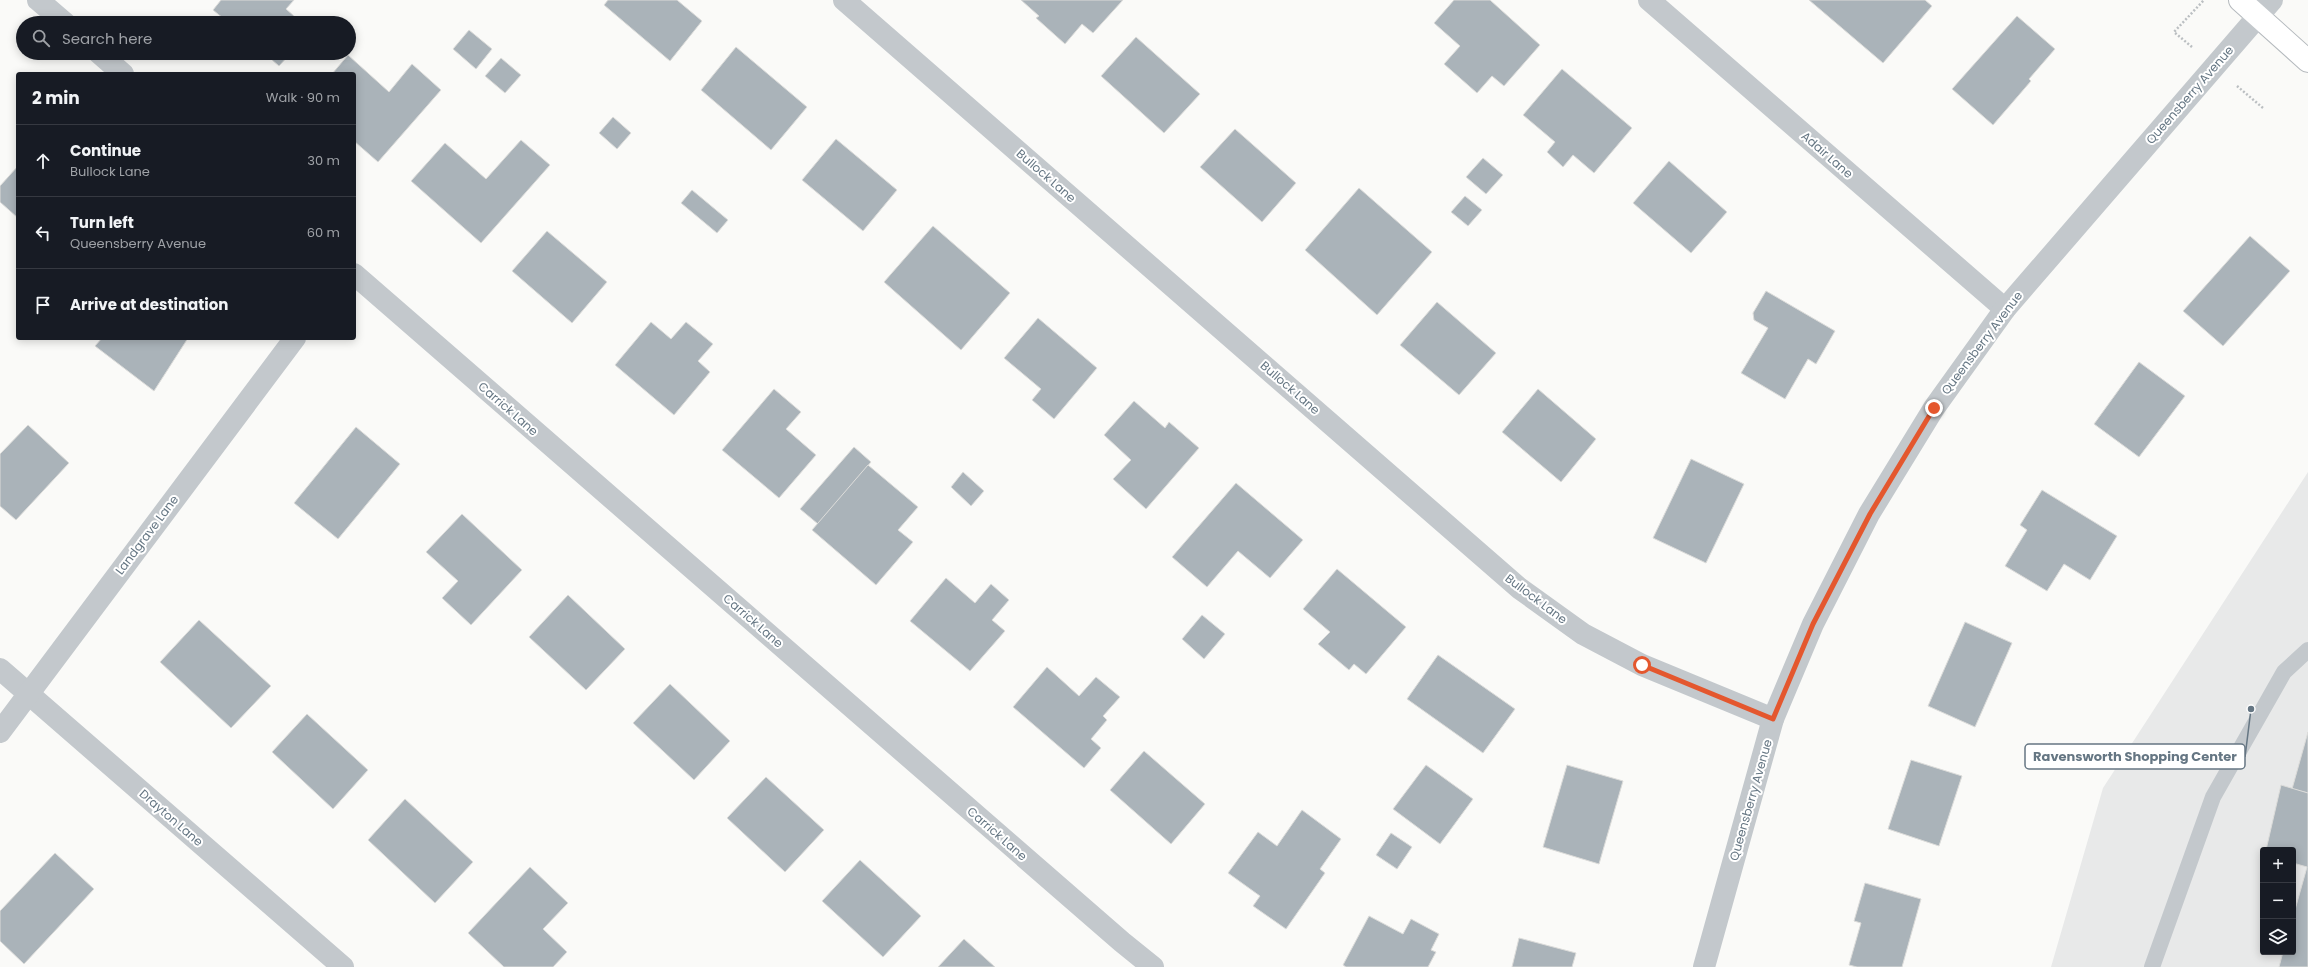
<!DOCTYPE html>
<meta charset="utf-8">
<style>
:root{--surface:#171b24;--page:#20242c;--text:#f1f3f6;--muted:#9ea1a6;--line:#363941}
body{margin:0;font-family:Poppins,sans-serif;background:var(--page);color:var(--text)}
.controls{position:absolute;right:12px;bottom:12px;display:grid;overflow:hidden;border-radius:4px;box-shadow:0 2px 10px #0003}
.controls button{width:36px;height:36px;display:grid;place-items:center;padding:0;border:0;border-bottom:1px solid var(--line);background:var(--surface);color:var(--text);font:20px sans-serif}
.stop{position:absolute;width:12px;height:12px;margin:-9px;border:3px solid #e4572e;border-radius:50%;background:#fff}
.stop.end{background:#e4572e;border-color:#fff;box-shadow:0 1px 4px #0008}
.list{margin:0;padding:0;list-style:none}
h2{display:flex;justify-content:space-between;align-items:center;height:52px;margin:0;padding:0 16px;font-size:17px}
h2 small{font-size:13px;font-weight:400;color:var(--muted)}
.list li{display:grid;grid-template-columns:26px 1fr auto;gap:12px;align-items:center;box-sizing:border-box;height:72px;padding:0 16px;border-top:1px solid var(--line)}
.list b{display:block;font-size:15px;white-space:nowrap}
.list p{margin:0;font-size:13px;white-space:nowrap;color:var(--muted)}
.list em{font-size:13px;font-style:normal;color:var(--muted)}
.icon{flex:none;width:22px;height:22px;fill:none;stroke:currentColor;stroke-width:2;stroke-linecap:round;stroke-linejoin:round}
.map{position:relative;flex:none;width:2308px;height:967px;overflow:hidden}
.search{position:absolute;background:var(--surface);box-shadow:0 2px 10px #0003;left:16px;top:16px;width:340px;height:44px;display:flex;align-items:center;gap:10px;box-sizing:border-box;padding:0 14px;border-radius:22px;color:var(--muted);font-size:15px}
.panel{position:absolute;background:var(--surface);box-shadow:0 2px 10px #0003;left:16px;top:72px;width:340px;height:268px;border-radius:4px}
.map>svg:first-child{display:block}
.built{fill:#e8e9e9;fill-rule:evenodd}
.building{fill:#aab3b9;stroke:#dcdcda}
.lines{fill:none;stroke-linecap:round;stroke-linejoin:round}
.primary-casing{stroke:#b5babe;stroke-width:24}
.path{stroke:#bbbfc2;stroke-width:2.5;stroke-dasharray:2 2;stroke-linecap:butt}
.service{stroke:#c3c8cc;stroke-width:16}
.minor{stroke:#c3c8cc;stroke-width:22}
.tertiary{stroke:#c3c8cc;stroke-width:22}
.primary{stroke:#fff;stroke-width:22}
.route{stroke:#e4572e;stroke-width:5}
.labels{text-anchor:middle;stroke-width:4;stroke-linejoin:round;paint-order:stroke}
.street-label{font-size:12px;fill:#657683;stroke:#fff}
.leader{fill:none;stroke:#657683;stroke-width:1.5}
.callout-dot{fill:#657683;stroke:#fff;stroke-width:1.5}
.callout{fill:#fff;stroke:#657683;stroke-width:1.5}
.callout-label{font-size:13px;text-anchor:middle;font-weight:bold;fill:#657683}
</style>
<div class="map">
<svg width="2308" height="967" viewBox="0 0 2308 967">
<rect width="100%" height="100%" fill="#fafaf8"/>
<path class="built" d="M2308,472V967H2051L2103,788ZM2263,850H2293V952H2263Z"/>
<g class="building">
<path d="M221,0H294L286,9L302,23H229L213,10Z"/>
<path d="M608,0H677L702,21L670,61L604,5Z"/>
<path d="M1021,0H1123L1093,33L1082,24L1065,44L1036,18L1039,16Z"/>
<path d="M1454,0H1490L1540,45L1504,86L1492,76L1477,93L1444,64L1460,46L1434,23Z"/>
<path d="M1809,0H1925L1932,6L1883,63Z"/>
<path d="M2017,16L2055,49L2029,79L2031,81L1993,125L1952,89Z"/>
<path d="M469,30L492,49L476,69L453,49Z"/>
<path d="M1136,37L1200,94L1164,133L1101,76Z"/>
<path d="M736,47L807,107L771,150L701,90Z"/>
<path d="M264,53H291L279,66Z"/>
<path d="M348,55L389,92L412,64L441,90L378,162L354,141V74H332Z"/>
<path d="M501,58L521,75L505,93L485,76Z"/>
<path d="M1562,69L1632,128L1594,173L1573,155L1563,167L1547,152L1555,142L1523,115Z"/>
<path d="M613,117L631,133L617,149L599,133Z"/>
<path d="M1235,129L1296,183L1262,222L1200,167Z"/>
<path d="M836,139L897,190L863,231L802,180Z"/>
<path d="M521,140L550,165L481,243L411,181L445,143L486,179Z"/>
<path d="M1483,158L1503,175L1486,194L1466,177Z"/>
<path d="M1669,161L1727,212L1691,253L1633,203Z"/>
<path d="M18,166V218L0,202V186Z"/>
<path d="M1359,188L1432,252L1377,315L1305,250Z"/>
<path d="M692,190L728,220L717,233L681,203Z"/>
<path d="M1465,196L1482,210L1468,226L1451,212Z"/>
<path d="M933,226L1010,293L961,350L884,282Z"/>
<path d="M547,231L607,282L572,323L512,271Z"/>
<path d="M2250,236L2290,271L2223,346L2183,311Z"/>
<path d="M1766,291L1835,331L1816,364L1808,359L1785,399L1741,373L1768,328L1754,320L1753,313Z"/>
<path d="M1437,302L1496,353L1459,395L1400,345Z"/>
<path d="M1038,318L1097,368L1054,419L1032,400L1041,389L1004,358Z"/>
<path d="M651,322L671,339L686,322L713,344L698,361L710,372L674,415L615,365Z"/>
<path d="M102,338H188L154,391L95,346Z"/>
<path d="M2139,362L2185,396L2139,457L2094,424Z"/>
<path d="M774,389L801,412L786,429L816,455L779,498L722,450Z"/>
<path d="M1538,389L1596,439L1561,482L1502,432Z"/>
<path d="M1134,401L1165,428L1169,422L1199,448L1146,509L1113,479L1131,460L1104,435Z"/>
<path d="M28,425L69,463L16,520L0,506V454Z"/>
<path d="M356,427L400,464L338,539L294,503Z"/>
<path d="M854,447L871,462L818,524L800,509Z"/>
<path d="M1691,459L1744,484L1706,563L1653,538Z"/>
<path d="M868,465L918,507L898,530L913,542L876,585L812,530Z"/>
<path d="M963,472L984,491L971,506L951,487Z"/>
<path d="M1236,483L1303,540L1270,578L1238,551L1207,587L1172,557Z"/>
<path d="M2042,490L2117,536L2090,580L2064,564L2047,591L2005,566L2027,530L2020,525Z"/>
<path d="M462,514L522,570L471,625L442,598L458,581L426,552Z"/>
<path d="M1337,569L1406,627L1366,674L1354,664L1349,670L1318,644L1330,632L1303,609Z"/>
<path d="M946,578L975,603L991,584L1009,600L992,620L1005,631L970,671L910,621Z"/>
<path d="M568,595L625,649L586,690L529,637Z"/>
<path d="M1202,615L1225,634L1204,659L1182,639Z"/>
<path d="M199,620L271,686L231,728L160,662Z"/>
<path d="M1965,622L2012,643L1975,727L1928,706Z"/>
<path d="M1438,655L1515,709L1483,753L1407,699Z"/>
<path d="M1047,667L1079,696L1096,677L1120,697L1103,716L1107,720L1091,739L1101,748L1084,768L1013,707Z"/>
<path d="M670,684L730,741L694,780L633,723Z"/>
<path d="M307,714L368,770L333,809L272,752Z"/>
<path d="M2308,732V793L2292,789Z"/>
<path d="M1144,751L1205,804L1171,844L1110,790Z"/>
<path d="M1911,760L1962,776L1939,846L1888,829Z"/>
<path d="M1426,765L1473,799L1440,844L1393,809Z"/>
<path d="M1567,765L1623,781L1599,864L1543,847Z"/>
<path d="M766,777L824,830L785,872L727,818Z"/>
<path d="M2281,785L2308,793V967H2279L2283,952H2293V917L2307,867L2293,863V850H2266Z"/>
<path d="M405,799L473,862L435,903L368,840Z"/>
<path d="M1302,810L1341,839L1320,869L1325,873L1286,929L1253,906L1260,896L1228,873L1258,832L1277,846Z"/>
<path d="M1391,833L1412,847L1397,869L1376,855Z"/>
<path d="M55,853L94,889L24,964L0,941V911Z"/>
<path d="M860,860L921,916L883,957L822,901Z"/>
<path d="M530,867L568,903L543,929L567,952L553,967H504L468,933Z"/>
<path d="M1865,883L1921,899L1902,967H1857L1849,965L1861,923L1854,921Z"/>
<path d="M1369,916L1403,934L1411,919L1439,934L1431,950L1436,952L1428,967H1346L1343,965Z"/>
<path d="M1519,938L1576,953L1572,967H1512Z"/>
<path d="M964,939L995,967H938Z"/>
</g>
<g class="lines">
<defs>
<path id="primary" d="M2240,0L2308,61"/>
</defs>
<use href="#primary" class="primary-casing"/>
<g class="path">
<path d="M2192,47L2174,32L2204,0"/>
<path d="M2237,86L2263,108"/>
</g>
<path class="service" d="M2152,967L2213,797L2284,672L2308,650"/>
<g class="minor">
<path d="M38,0L65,23"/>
<path d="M844,0L1519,588L1583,634L1642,665L1773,719"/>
<path d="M1649,0L2005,309"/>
<path d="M99,53L123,74"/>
<path d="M354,274L1122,942L1153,967"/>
<path d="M0,669L343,967"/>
<path d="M0,732L295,338"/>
</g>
<path class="tertiary" d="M1704,967L1773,719L1813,624L1869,514L1934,408L2005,309L2272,0"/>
<use href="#primary" class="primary"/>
</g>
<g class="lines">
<path class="route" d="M1642,665L1773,719L1813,624L1870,514L1934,408"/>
</g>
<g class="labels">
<g class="street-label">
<text transform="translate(2190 95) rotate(-49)" y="4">Queensberry Avenue</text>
<text transform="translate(1827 155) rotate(41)" y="4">Adair Lane</text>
<text transform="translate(1046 176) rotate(41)" y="4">Bullock Lane</text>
<text transform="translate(1982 343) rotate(-53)" y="4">Queensberry Avenue</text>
<text transform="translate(1290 388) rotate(41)" y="4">Bullock Lane</text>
<text transform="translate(508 409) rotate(41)" y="4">Carrick Lane</text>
<text transform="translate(147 535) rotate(-53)" y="4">Landgrave Lane</text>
<text transform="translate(1536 599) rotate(37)" y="4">Bullock Lane</text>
<text transform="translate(753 621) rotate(41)" y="4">Carrick Lane</text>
<text transform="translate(1751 800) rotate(-74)" y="4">Queensberry Avenue</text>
<text transform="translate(171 818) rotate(41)" y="4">Drayton Lane</text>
<text transform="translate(997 834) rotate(41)" y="4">Carrick Lane</text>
</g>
</g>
<path class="leader" d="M2251 709L2245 757"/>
<circle class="callout-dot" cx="2251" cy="709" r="4"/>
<rect class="callout" x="2025" y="744" width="220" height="25" rx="4"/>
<g class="callout-label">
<text x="2135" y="761">Ravensworth Shopping Center</text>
</g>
</svg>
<div class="controls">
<button>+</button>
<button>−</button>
<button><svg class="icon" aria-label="layers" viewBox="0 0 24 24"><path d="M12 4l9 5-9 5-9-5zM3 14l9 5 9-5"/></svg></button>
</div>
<div class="stop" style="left:1642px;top:665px"></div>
<div class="stop end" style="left:1934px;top:408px"></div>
<div class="search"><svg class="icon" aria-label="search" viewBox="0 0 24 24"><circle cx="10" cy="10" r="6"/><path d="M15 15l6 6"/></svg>Search here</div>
<section class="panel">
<h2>2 min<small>Walk · 90 m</small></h2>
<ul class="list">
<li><svg class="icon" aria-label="ahead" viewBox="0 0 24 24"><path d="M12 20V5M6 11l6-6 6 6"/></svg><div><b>Continue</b><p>Bullock Lane</p></div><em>30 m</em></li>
<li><svg class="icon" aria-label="left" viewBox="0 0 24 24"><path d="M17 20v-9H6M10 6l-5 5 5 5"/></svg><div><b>Turn left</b><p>Queensberry Avenue</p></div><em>60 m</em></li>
<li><svg class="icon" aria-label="arrive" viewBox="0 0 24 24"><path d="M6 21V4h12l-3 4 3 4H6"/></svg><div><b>Arrive at destination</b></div></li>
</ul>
</section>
</div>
